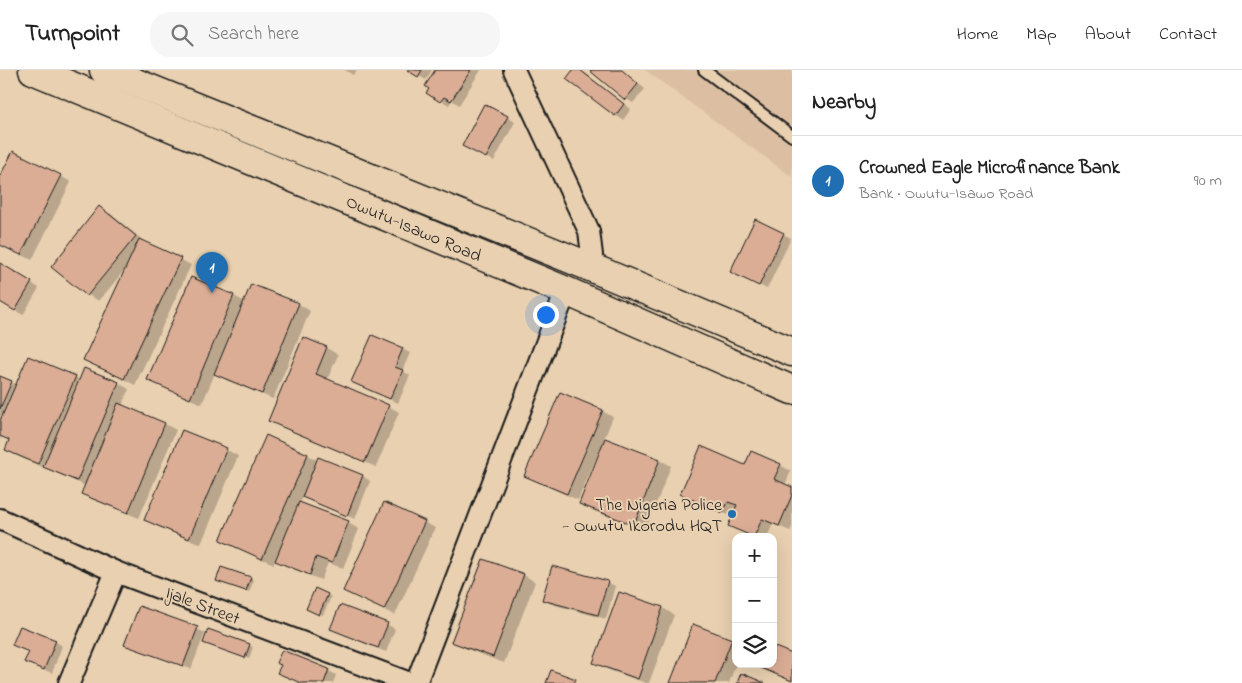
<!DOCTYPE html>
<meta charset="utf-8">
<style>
:root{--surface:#fff;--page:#f6f6f6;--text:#222;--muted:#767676;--line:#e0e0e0;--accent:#1f6fb2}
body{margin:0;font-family:"Indie Flower",sans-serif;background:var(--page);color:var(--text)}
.controls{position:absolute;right:15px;bottom:15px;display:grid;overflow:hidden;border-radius:10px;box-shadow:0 5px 20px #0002}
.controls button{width:45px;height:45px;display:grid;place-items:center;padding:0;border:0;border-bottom:1px solid var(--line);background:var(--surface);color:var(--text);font:25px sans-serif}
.you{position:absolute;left:545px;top:244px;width:18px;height:18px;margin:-12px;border:4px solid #fff;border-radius:50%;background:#1a73e8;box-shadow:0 0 0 8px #1a73e833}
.badge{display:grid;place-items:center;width:32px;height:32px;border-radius:50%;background:var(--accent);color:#fff;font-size:16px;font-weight:700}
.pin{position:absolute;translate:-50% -41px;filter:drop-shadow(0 1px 2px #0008)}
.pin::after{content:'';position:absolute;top:26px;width:18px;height:15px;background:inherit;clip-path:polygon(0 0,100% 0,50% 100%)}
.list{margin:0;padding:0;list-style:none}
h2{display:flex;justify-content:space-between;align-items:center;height:65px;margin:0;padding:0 20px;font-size:21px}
h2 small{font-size:16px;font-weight:400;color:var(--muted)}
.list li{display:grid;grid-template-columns:32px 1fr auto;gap:15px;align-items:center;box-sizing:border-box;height:90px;padding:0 20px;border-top:1px solid var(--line)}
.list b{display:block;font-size:19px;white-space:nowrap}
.list p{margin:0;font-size:16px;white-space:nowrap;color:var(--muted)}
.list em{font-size:16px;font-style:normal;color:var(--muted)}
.icon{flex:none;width:28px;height:28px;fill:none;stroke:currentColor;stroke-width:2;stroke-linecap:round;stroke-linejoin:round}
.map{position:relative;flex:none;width:792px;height:613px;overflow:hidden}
header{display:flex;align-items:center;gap:30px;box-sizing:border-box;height:70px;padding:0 25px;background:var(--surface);border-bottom:1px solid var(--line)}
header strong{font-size:24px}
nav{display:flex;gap:28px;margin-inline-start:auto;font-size:18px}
.search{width:350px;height:45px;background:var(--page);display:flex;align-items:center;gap:12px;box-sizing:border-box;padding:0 18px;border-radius:20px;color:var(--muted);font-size:19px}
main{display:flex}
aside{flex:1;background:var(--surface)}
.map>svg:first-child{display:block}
.built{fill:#dcbfa2}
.shadow{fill:#0003}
.building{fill:#dbad95;stroke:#1c1c1c}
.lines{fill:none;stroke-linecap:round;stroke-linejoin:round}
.lane-casing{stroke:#1c1c1c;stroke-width:14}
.street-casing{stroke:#1c1c1c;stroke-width:24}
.secondary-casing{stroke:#1c1c1c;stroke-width:31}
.lane{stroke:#e8d0b0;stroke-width:10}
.street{stroke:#e8d0b0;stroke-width:20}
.secondary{stroke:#e8d0b0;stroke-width:28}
.poi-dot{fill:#1f6fb2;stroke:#e8d0b0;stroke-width:2}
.labels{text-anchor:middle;stroke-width:4;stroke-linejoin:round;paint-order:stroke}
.street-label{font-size:18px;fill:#1c1c1c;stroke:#e8d0b0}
.poi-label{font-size:18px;fill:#1c1c1c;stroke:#e8d0b0;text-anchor:end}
</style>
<header>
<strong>Turnpoint</strong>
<div class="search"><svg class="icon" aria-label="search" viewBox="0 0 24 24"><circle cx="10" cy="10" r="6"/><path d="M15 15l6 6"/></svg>Search here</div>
<nav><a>Home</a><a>Map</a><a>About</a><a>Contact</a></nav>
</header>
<main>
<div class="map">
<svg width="792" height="613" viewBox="0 0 792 613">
<rect width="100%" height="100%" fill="#e8d0b0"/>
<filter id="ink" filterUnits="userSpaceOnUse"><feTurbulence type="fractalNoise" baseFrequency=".02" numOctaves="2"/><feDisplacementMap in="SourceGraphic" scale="10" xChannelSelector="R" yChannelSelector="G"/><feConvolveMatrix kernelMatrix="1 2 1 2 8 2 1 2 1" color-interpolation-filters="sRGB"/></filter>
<g filter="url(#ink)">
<path class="built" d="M645,0H792V107Z"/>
<g class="shadow">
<path d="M345,0H357L353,5Z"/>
<path d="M409,0H432L426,10Z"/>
<path d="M437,0H481L459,35L452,30L449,35L428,23Z"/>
<path d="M575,0H580L584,2L631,39L623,50L615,45Z"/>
<path d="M591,0H622L645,19L633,33L626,29Z"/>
<path d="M507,47L515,52L494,91L471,80Z"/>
<path d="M60,106L71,112L32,190L0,174V109Z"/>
<path d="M100,138L111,144L146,173L191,195L135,315L84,289L126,198L99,231L88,225Z"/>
<path d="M756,151L791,168L767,219L739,205Z"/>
<path d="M0,195L39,218L23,245L0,231Z"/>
<path d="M252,215L299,234L310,241L273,329L226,310L215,303L202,334L160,316L149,310L234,226L245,232Z"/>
<path d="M304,269L327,278L338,285L327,310L388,336L399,342L376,397L281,357L269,351Z"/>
<path d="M402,279L410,283L402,301L410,305L398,333L352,312Z"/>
<path d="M0,307L17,315L75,307L80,310L118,313L129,319L122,336L165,354L176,360L139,448L94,430L83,423L86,416L17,386L6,379L10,371L2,366L0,370Z"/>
<path d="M602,341L613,347L604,369L660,390L671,396L645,461L592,440L581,434L600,385L598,384L578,430L537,412L526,405Z"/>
<path d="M182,361L227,380L238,386L201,474L156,456L145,449Z"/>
<path d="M308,385L318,391L319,389L363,406L370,411L355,449L311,431L303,426L300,434L348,453L359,459L343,498L328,493L321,510L288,497L275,490L274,494L232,476L221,470Z"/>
<path d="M780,395L791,401L785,415L792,418V457L790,461L773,454L767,467H753L730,455L733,447L693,430L682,424L745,397Z"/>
<path d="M424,452L435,458L395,545L356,527L345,521Z"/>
<path d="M483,490L524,505L535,512L504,593L464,578L453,571Z"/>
<path d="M250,508L254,510L249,522L221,512Z"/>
<path d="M607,512L615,516L606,549L551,534L544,530Z"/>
<path d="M620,523L663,538L674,545L649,613H646L606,599L595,592Z"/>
<path d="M327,525L331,527L323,545L311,541Z"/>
<path d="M341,537L388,555L395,559L386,582L339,563L332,559Z"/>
<path d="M693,556L736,573V594L729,613H671Z"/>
<path d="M197,559L205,563L191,599L133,578Z"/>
<path d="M209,561L253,577L249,589L208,574Z"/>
<path d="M55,571L62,576L52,603L33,596L26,592L30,582L14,575Z"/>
<path d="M282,581L329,601L336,605L333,613H301L279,603L282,595Z"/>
</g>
<g class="building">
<path d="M407,0H422L418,7Z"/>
<path d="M435,0H471L451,31L444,27L440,32L426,23L429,19L425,16Z"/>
<path d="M573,0H580L624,34L615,46L566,9Z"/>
<path d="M589,0H622L638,14L625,30Z"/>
<path d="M484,34L508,46L486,88L462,76Z"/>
<path d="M13,81L61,105L21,185L0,175V106Z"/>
<path d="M99,136L136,166L87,226L51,197Z"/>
<path d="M755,149L784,163L759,216L730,202Z"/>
<path d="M139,169L181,188L124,309L83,290Z"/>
<path d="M0,193L32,212L15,241L0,232Z"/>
<path d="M191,207L234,225L190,329L147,310Z"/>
<path d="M251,214L299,233L262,324L214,304Z"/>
<path d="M372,265L403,278L395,297L403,300L390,329L351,312Z"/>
<path d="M303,267L327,277L316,304L389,335L365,392L268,351Z"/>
<path d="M28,286L76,306L38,394L5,380L9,370L0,366V351Z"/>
<path d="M84,298L119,312L77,411L43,397Z"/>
<path d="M0,306L12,311L0,339Z"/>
<path d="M560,322L603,340L567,424L524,406Z"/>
<path d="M118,333L165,353L128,443L81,424Z"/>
<path d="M182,360L227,378L189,469L144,450Z"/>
<path d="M266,365L308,384L262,489L220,470Z"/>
<path d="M605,368L660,389L634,455L579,434Z"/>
<path d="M701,376L745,395L751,381L781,394L774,409L792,417V425L779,456L762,449L754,467L728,456L737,435L728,432L723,443L680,424Z"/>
<path d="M318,387L363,405L347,446L302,427Z"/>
<path d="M299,432L349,451L332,493L316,487L310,505L275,491Z"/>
<path d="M384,432L425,451L384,540L343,521Z"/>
<path d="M483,489L524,504L493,587L451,572Z"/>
<path d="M552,496L608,511L598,545L542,530Z"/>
<path d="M221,497L251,507L246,521L216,511Z"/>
<path d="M315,518L328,524L319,545L306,539Z"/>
<path d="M619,522L663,537L638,609L593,593Z"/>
<path d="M340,535L388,553L378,578L330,559Z"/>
<path d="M139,536L198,557L183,596L124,575Z"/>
<path d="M693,554L732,569L715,613H670Z"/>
<path d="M20,556L56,570L44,600L24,592L29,582L12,575Z"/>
<path d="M208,559L250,574L245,588L203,573Z"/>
<path d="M773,576L792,584V611L754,595L773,594Z"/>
<path d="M282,580L329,599L324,613H301L277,603L281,595L276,593Z"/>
<path d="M551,600L576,609L574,613H546Z"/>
<path d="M741,603L765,613H737Z"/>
</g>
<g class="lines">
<defs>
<path id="lane" d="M704,0L792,66"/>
<g id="street">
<path d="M514,0L589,161L592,185L591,191L583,194"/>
<path d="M0,449L116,502L410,613"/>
<path d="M69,613L116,502"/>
<path d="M416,613L566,221"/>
</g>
<g id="secondary">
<path d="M33,0L566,221L792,320"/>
<path d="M104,0L583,194L792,282"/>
</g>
</defs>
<use href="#lane" class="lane-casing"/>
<use href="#street" class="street-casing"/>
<use href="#secondary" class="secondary-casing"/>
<use href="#lane" class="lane"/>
<use href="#street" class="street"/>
<use href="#secondary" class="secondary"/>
</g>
</g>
<circle class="poi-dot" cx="732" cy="444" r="5"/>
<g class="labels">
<g class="street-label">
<text transform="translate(414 158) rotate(23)" y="6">Owutu-Isawo Road</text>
<text transform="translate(203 535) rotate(21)" y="6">Ijale Street</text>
</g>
<g class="poi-label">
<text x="722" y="440">The Nigeria Police<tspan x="722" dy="21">- Owutu Ikorodu HQT</tspan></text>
</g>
</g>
</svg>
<div class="controls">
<button>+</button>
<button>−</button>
<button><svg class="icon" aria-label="layers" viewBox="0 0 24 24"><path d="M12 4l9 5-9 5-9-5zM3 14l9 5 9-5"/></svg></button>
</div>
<div class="you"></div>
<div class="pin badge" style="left:212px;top:223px">1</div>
</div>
<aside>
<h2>Nearby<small></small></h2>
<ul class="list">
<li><span class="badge">1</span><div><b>Crowned Eagle Microfinance Bank</b><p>Bank · Owutu-Isawo Road</p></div><em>90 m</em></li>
</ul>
</aside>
</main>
